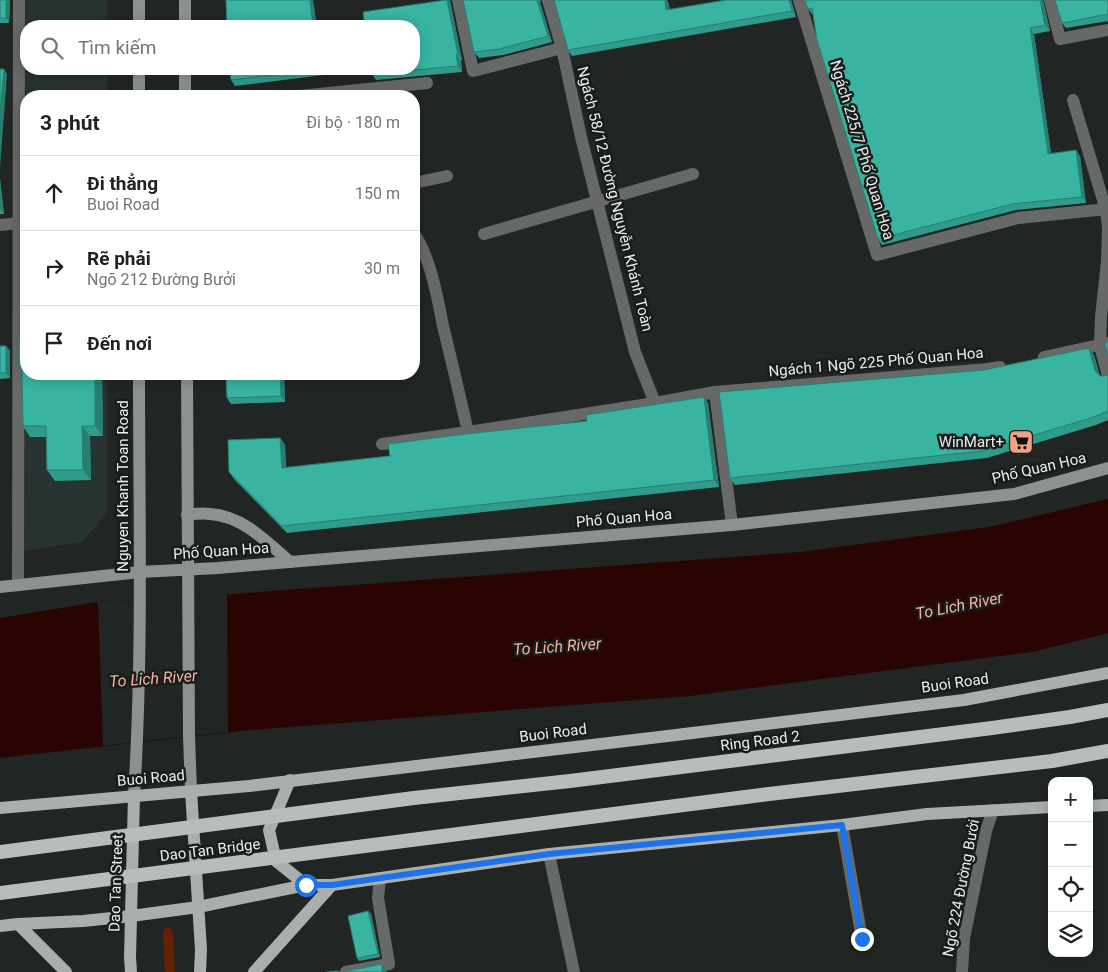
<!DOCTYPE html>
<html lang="vi">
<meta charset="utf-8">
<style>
:root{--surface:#fff;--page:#f6f6f6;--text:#202124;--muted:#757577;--line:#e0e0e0}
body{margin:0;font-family:Roboto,sans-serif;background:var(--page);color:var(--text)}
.controls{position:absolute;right:15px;bottom:15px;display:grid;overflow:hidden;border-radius:10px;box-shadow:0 2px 12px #0003}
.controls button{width:45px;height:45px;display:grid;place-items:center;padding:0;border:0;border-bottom:1px solid var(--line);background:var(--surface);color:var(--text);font:25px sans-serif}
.stop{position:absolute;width:15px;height:15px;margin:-11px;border:4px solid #1a73e8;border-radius:50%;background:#fff}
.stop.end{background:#1a73e8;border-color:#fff;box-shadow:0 1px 5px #0008}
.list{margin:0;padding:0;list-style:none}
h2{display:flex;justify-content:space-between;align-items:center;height:65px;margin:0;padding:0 20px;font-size:21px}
h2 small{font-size:16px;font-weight:400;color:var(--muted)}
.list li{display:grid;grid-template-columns:32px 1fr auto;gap:15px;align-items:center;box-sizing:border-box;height:75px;padding:0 20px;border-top:1px solid var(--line)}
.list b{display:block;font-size:19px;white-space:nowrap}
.list p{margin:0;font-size:16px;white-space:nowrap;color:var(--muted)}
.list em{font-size:16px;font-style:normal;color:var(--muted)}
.icon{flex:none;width:28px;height:28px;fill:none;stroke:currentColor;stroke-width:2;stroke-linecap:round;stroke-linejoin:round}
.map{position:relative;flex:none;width:1108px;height:972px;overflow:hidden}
.search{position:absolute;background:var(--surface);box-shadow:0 2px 12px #0003;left:20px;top:20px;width:400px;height:55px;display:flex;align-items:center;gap:12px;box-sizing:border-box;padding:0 18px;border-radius:20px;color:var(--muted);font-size:19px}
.panel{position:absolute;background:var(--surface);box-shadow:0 2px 12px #0003;left:20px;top:90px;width:400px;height:290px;border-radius:20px}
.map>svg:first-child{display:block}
.built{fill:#273330}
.green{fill:#662005}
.water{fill:#290400}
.pier{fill:#212625}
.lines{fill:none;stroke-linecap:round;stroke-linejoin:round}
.service{stroke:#676969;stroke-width:12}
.minor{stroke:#676969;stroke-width:12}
.secondary{stroke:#8d9190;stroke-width:12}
.primary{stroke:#aaafae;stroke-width:12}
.trunk{stroke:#b7bcbc;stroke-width:14}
.wall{fill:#309b8a}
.shaded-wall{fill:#277e71}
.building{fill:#38b4a1;stroke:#277e71}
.route{stroke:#1a73e8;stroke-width:6}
.labels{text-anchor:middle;stroke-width:5;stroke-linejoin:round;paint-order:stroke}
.street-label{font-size:15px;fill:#eaedec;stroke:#181c1b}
.poi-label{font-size:15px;fill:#eaedec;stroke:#181c1b;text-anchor:end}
.water-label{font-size:16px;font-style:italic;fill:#f5b29c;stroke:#181c1b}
</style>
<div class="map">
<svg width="1108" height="972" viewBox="0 0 1108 972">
<rect width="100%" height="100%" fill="#212625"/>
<path class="built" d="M25,0H107V26H26V69H107V96H26V374H107V513L82,542L23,551Z"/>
<path class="green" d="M170,927L173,933L175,972H165L163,934L164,929Z"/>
<path class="water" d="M1108,499V633L1032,652L690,696L250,730L0,758V618L98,602L218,595L800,552L989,527Z"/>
<path class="pier" d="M227,594L228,732L103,746L98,602Z"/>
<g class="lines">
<g class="service">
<path d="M458,0L473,71L562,48"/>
<path d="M548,0L562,48L581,137L635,352L655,403"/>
<path d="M799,0L877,255L1018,218L1108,209"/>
<path d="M1050,0L1060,39L1108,30"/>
<path d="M299,96L427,83"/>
<path d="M1073,100L1106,210L1108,228L1107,262L1101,317L1100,346L1108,376"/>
<path d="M414,183L447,176"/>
<path d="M0,225L19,223"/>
<path d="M414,234C430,255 438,300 443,326C452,362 460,397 468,432"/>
<path d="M484,234L693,174"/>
<path d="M1044,357L1108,343"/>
<path d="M715,392L732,525"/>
<path d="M382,444L468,432L655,403L715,392L988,369L1000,367"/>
<path d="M842,825L862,939"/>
<path d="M549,854L574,972"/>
<path d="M346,972L389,964L378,898L380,878"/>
<path d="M962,972L964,938L986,831L993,810"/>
</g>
<path class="minor" d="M18,584L19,0"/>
<g class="secondary">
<path d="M185,0V26"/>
<path d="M139,26V0"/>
<path d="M185,69V96"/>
<path d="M139,96V69"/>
<path d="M187,374L189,736L191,791"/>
<path d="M187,515C194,514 203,513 210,514C243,516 267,542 290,562"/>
<path d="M0,587L140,572L218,568L732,525L1014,494L1108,468"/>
<path d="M134,796C143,655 139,514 139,374"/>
</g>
<g class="primary">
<path d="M290,780L269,830L276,861L306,885"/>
<path d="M191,791L201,950L200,972"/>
<path d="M1089,806L1108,805"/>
<path d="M0,808L249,786L676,735L964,700L1108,673"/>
<path d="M18,924L66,972"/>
<path d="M0,926L18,924L83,921L131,916L198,907L306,885H332L549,854L842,825L927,814L1052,807"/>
<path d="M131,972L130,957L134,796"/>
<path d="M254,972L332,885"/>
</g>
<g class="trunk">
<path d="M0,852L414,798L570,781L992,728L1070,717L1108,710"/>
<path d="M0,893L769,794L1052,761L1108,751"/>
</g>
</g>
<g class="wall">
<path d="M0,0H10L9,23H0Z"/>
<path d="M446,0H450L462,60L461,61L462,72L376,80L372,74Z"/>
<path d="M463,0H541L540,2L552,42L503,55L479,58L474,52Z"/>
<path d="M791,0L796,17L572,56L568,50L668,2L670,10Z"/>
<path d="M805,0H1043L1050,31L1034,34L1051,153L1080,156L1086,203L1016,210L882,245L878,239L813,14H812L808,9Z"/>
<path d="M1108,0V21L1066,28L1062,23Z"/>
<path d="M230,69H322L323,75L235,86L231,80Z"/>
<path d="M0,179L4,214H0Z"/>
<path d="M19,340L26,374H102L103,436H90L91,480L55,481L47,470L46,437H30L23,426L22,371L19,367Z"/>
<path d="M0,346H6L10,351V378L0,379Z"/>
<path d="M1094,355L1100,376H1104L1108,375V420L1096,425L987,458L735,485L730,478L984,370Z"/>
<path d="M226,374H284L285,402L231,404L227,398Z"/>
<path d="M704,397L708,403L719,487L287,533L234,479L229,472L280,438L285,445L286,467L390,456L587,421Z"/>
<path d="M368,911L371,914L380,957L359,961L357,958Z"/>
</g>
<g class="shaded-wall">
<path d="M6,0H10L9,23L6,18Z"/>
<path d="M310,0H313L317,26H313Z"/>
<path d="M447,0H450L462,60L458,55Z"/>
<path d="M537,0H541L540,2L552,42L548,36Z"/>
<path d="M665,0H667L668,2L671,16L666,10Z"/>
<path d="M789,0H791L796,17L792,11Z"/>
<path d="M1040,0H1043L1050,31L1045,25Z"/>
<path d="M1030,28L1034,34L1052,160L1048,154Z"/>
<path d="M456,55L461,61L462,72L458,66Z"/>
<path d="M4,69L7,74L0,168V113Z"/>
<path d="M319,69H322L323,75Z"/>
<path d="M1076,150L1080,156L1086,203L1082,197Z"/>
<path d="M0,179L4,214L0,209Z"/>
<path d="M6,346L10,351V378L6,373Z"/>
<path d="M1089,348L1094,355L1100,379L1095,371Z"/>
<path d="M95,374H102L103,436L95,426Z"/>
<path d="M280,374H284L285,402L281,396Z"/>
<path d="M704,397L708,403L719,487L714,480Z"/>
<path d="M82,426L90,436L91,480L83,470Z"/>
<path d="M280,438L285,445L286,474L282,468Z"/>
<path d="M368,911L371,914L380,957L378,954Z"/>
<path d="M382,964L387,972H382Z"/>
</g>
<g class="building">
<rect x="0" y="0" width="6" height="18"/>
<path d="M226,0H310L313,26H227Z"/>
<path d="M446,0H447L458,55H456L458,66L372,74L371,69H414V26H365L363,12Z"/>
<path d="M463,0H537L548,36L499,49L474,52Z"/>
<path d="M554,0H665L666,10L726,0H789L792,11L568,50Z"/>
<path d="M805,0H1040L1045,25L1030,28L1048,154L1076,150L1082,197L1012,204L878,239L817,40L812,8L808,9Z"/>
<path d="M1055,0H1108V14L1062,23Z"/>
<path d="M0,69H4L0,113Z"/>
<path d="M230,69H319L231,80Z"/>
<path d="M21,302H26V374H95V426H82L83,470H47L46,426H23L22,367H19V340H21Z"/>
<path d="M1108,340V358L1105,344Z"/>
<rect x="0" y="346" width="6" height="27"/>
<path d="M1089,348L1095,371L1100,376H1104L1108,375V411L1091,418L981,451L730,478L719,392L984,370Z"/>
<path d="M226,374H280L281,396L227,398Z"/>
<path d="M704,397L714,480L282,526L229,472L228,440L280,438L282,468L390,456L388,444L465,434L587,421L586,415Z"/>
<path d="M368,911L378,954L357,958L348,916Z"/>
<path d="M382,964V972H327L336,971L342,972Z"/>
</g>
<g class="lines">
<path class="route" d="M306,885H332L549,854L842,825L862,939"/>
</g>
<defs>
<symbol id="supermarket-square" viewBox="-11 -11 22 22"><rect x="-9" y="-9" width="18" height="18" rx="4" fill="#f39f83" stroke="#181c1b"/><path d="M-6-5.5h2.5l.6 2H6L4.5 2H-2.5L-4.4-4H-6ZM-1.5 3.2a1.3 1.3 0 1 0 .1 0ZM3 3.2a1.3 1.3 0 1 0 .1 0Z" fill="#111"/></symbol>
</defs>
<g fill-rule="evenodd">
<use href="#supermarket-square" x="1007" y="428" width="28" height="28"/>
</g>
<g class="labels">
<g class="street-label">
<text transform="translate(862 150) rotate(73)" y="5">Ngách 225/7 Phố Quan Hoa</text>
<text transform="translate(615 199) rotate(76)" y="5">Ngách 58/12 Đường Nguyễn Khánh Toàn</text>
<text transform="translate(876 362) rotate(-5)" y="5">Ngách 1 Ngõ 225 Phố Quan Hoa</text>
<text transform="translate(1039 468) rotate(-13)" y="5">Phố Quan Hoa</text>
<text transform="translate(123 486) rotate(-90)" y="5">Nguyen Khanh Toan Road</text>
<text transform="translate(624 518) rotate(-5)" y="5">Phố Quan Hoa</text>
<text transform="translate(221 551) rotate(-4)" y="5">Phố Quan Hoa</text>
<text transform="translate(955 683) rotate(-8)" y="5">Buoi Road</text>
<text transform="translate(553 733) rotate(-7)" y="5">Buoi Road</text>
<text transform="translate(760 741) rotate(-7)" y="5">Ring Road 2</text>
<text transform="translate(151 778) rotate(-5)" y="5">Buoi Road</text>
<text transform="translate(210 850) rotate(-7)" y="5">Dao Tan Bridge</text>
<text transform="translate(116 883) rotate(-88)" y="5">Dao Tan Street</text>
<text transform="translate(961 888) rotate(-79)" y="5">Ngõ 224 Đường Bưởi</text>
</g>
<g class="poi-label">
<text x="1004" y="447">WinMart+</text>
</g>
<g class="water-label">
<text transform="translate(959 605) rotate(-11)" y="6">To Lich River</text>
<text transform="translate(557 646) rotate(-4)" y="6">To Lich River</text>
<text transform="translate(153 678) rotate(-4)" y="6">To Lich River</text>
</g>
</g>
</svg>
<div class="controls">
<button>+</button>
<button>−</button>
<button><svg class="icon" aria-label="locate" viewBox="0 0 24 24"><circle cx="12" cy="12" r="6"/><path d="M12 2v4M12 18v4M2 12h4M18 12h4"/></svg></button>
<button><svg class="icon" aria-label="layers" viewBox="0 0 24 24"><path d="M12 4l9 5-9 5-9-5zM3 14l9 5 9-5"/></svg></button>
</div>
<div class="stop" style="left:306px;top:885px"></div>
<div class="stop end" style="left:862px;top:939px"></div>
<div class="search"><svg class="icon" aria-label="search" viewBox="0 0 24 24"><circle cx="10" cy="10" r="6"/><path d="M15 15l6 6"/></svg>Tìm kiếm</div>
<section class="panel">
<h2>3 phút<small>Đi bộ · 180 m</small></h2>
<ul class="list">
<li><svg class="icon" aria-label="ahead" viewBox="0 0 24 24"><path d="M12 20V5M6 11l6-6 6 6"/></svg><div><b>Đi thẳng</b><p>Buoi Road</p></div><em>150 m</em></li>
<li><svg class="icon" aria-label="right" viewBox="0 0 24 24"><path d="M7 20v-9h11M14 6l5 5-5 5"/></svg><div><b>Rẽ phải</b><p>Ngõ 212 Đường Bưởi</p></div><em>30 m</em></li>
<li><svg class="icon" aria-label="arrive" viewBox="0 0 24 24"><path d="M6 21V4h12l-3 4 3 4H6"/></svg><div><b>Đến nơi</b></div></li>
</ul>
</section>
</div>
